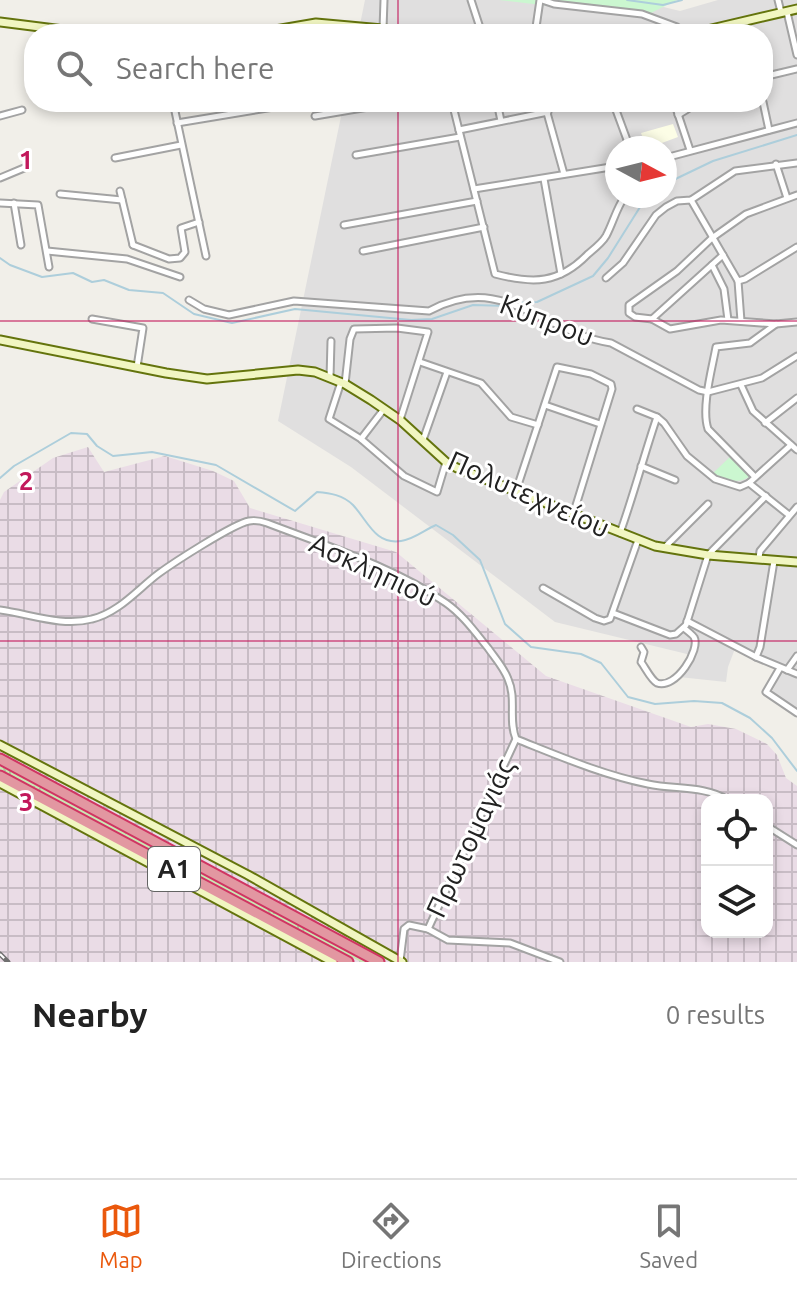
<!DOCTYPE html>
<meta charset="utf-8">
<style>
:root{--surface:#fff;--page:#f6f6f6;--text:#222;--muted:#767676;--line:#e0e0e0;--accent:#ea580c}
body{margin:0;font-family:Ubuntu,sans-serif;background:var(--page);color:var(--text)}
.controls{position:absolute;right:24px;bottom:24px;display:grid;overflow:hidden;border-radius:16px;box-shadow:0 4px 12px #0003}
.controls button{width:72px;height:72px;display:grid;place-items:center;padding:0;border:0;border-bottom:2px solid var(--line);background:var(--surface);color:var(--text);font:40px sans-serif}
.compass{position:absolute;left:605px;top:136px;width:72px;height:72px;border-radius:50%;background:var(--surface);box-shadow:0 4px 12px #0003;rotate:97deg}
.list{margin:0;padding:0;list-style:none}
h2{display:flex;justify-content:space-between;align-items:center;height:104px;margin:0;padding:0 32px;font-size:34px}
h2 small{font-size:26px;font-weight:400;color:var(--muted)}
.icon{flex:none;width:44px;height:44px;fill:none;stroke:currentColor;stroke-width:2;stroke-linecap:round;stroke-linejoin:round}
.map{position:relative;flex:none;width:797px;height:962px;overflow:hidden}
.search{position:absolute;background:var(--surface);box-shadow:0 4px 12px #0003;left:24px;right:24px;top:24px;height:88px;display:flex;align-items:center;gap:20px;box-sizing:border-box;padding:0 28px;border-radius:32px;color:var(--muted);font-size:30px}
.sheet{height:216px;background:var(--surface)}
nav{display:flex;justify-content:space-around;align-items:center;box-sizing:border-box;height:112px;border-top:2px solid var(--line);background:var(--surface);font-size:22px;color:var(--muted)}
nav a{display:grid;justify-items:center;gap:4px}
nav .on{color:var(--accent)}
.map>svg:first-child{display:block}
.residential{fill:#e0dfdf;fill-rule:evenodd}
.industrial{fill:url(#industrial-grid);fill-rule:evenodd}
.education{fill:#fcfde6}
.grass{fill:url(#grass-tufts)}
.park{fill:#cbf7d0}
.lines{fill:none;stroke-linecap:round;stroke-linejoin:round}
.stream{stroke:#adcedb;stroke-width:2}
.street-casing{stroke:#a3a3a3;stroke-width:9}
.secondary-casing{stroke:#64740d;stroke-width:11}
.highway-casing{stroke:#d03562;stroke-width:13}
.street{stroke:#fff;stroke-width:5}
.secondary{stroke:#f1f6c2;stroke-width:7}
.highway{stroke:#e297a1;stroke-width:9}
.rail-casing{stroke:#707070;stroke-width:5}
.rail{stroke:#fff;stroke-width:2;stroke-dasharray:6;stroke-linecap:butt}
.grid{fill:none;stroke:#c2185b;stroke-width:2;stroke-opacity:0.55}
.labels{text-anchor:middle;stroke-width:6;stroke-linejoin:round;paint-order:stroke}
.shield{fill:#fff;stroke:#646464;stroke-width:2}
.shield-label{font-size:26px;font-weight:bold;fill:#222}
.street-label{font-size:28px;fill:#222;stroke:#fff}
.grid-label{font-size:26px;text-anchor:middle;font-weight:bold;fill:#c2185b;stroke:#fff;stroke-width:6;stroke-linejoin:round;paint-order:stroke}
</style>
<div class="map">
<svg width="797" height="962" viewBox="0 0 797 962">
<defs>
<pattern id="industrial-grid" width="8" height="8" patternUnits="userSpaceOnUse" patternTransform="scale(2)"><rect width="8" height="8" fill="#eadce6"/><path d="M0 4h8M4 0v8" fill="none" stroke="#c8bcc5"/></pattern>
<pattern id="grass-tufts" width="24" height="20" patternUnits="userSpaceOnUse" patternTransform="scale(2)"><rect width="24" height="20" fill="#cae7b3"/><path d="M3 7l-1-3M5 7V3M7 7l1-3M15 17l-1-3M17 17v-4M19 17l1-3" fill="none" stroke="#adc69a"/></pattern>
</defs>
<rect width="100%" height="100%" fill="#f1efe9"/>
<path class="residential" d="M365,0H635L680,11L718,0H797V712L770,696L783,669L736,646L728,667L726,682L679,677L691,655L555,622L351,467L278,421L344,102H763V34H358ZM617,148H665V196H617Z"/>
<path class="industrial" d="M88,447L104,472L165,456L213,471L234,481L250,508L396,552L546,676L691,727L708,724L736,729L767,744L777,755L786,778L797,786V962H0V500L4,492L53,458ZM707,800H767V932H707Z"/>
<path class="education" d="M673,124L678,137L651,147L648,140L644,141L641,133Z"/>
<path class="grass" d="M0,766L366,962H361L0,769Z"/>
<g class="park">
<path d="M499,0H677L643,17Z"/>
<path d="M732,455L751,475C739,486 727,479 712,474Z"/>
</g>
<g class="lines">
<g class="stream">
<path d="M627,0L663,5L682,0"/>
<path d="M665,184L713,161L797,135"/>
<path d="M0,258L10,265L42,277L73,273L92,282L104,280L129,290L163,293L194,314L232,323L295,309L411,320L432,319L473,305L508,306"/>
<path d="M517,303L537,302L593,276L608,258L647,196"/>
<path d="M0,478L14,466L71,433L87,434L97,446L113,456L152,452L216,465L295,511L317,492C330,493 343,495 353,505C368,521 375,545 401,541C413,540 426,529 436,525L453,535L480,560L505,624L531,647L581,654L601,663L628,697L655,704L694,701L722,703L750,718L772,738L797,771"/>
</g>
<defs>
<g id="street">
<path d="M471,0L482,34"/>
<path d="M542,0L554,4L642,14L677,27L679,34"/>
<path d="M778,0L781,12"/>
<path d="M787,12L797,55"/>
<path d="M383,29L384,0"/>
<path d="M535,34L540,0"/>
<path d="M763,77L797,69"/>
<path d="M173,102L206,256"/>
<path d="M452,102L495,274C533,284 559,284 588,254C594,249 602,243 606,236C613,223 616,209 625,196"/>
<path d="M497,102L501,121"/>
<path d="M544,102L564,174"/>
<path d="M613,102L630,148"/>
<path d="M674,102L690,150"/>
<path d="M763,102L769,130"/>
<path d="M98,106L121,102"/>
<path d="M678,115L699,102"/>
<path d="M0,116L22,110"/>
<path d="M315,116L398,102"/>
<path d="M177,123L292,104"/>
<path d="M459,130L548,112"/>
<path d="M356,155L460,137"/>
<path d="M115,158L181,145"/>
<path d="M665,158L797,123"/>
<path d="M776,164L787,198"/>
<path d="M0,178L24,168"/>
<path d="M544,179L561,274"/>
<path d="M474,189L617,166"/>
<path d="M120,191L133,245"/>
<path d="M60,194L122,200"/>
<path d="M691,200L738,281L741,321"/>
<path d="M0,203L38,205L49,267"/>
<path d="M14,203L21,245"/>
<path d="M344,225L477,201"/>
<path d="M133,245L169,259L180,258L185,252L181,228L199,222"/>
<path d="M47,251L127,259L180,277"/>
<path d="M363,251L484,227"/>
<path d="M723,255L652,319L635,317L629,313V305L677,271L712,238L746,214L797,195"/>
<path d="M712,265L724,289L728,320"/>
<path d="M606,278L623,263L656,215L666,207L677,201L691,200L735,171L797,163"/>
<path d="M738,281L745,279L797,247"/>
<path d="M189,300L204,309L229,315L294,301L429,311C504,271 540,332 611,343L699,390L708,392L762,378L797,356"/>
<path d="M92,319L143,328L137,367"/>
<path d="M652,319L670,329L721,320L776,324L797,322"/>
<path d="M420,362L481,383L511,417L538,425"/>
<path d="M330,378L331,341"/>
<path d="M341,382L329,419L361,439L404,476L437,492L446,462"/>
<path d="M345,384L350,339L354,329L397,328L428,332L400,420"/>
<path d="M741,385L753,411L797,450"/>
<path d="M545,405L600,424"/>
<path d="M637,409L657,417L664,423L687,456L715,479L740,487L749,483L791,445"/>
<path d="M765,423L797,398"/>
<path d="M361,439L384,409"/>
<path d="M423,440L447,372"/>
<path d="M641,466L675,480"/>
<path d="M755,477L708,429C701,408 712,369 716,347L750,343L776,324"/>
<path d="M749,483L789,515"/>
<path d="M516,491L557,367L591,374L611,384L612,389L573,515"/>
<path d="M620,533C634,494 644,455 657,417"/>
<path d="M664,548L708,504"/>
<path d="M759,558L760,551L797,507"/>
<path d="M543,588L595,618L604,621L610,619L638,540"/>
<path d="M0,610C30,614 62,627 92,619C118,613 137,590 158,574C173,563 233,524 249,521C255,520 261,521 267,523C327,546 394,567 446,603C463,615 475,632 488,648C495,658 504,668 508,679C517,699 508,720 516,739C559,756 603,775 648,784C675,790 703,785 728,800"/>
<path d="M613,613L670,635L676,634L686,625L708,555L766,496"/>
<path d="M687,621L756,657L797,674"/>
<path d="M641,647L644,652L641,662C645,667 651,680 657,683C676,690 701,649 694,637C694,636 685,629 684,628"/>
<path d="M756,657L760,647L774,561"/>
<path d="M780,668L766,692L797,713"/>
<path d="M787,670L797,656"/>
<path d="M767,826L797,845"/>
<path d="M428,929L516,739"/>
<path d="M400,961L404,929L409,925L428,929L448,940L510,943L560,962"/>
</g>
<g id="secondary">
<path d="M0,22L95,34"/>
<path d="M251,34L316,23L438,34"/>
<path d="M690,34L797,9"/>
<path d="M0,340L166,373L207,379L298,370L315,372L345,384L371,400L400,420L446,462L457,468L655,546L708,555L797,562"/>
<path d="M0,745L248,875L402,962"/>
<path d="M0,783L333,962"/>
</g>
<g id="highway">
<path d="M0,759L379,962"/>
<path d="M0,776L348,962"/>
</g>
</defs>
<use href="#street" class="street-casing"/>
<use href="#secondary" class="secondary-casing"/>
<use href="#highway" class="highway-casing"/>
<use href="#street" class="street"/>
<use href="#secondary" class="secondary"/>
<use href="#highway" class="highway"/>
<defs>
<path id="rail" d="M0,954L8,962"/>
</defs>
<use href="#rail" class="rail-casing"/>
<use href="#rail" class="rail"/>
</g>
<path class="grid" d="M398,0V34M398,102V962M0,321H797M0,641H797"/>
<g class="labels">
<rect class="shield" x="148" y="847" width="52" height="44" rx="6"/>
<g class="shield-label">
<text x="174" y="878">Α1</text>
</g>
<g class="street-label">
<text transform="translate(547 320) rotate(21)" y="10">Κύπρου</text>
<text transform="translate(529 494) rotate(24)" y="10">Πολυτεχνείου</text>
<text transform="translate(373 570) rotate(25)" y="10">Ασκληπιού</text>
<text transform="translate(470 838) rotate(-65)" y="10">Πρωτομαγιάς</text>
</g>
</g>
<g class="grid-label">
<text x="26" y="169">1</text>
<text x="26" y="490">2</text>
<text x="26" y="811">3</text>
</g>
</svg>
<div class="controls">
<button><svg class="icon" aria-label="locate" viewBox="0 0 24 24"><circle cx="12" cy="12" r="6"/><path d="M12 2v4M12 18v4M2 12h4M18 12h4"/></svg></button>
<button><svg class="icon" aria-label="layers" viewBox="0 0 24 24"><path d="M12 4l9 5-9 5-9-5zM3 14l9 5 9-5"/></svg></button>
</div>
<svg class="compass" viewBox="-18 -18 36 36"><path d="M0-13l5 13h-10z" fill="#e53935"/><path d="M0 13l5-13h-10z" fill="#767676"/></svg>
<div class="search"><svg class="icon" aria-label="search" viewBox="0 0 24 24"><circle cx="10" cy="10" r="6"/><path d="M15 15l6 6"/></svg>Search here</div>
</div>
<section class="sheet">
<h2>Nearby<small>0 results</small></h2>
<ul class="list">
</ul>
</section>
<nav>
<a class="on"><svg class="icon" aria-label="map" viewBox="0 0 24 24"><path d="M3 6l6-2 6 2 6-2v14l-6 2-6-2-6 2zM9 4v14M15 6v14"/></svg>Map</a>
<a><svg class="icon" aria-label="directions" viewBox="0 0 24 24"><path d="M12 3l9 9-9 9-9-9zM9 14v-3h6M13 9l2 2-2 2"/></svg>Directions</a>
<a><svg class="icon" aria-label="saved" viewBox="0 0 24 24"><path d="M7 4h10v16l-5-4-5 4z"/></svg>Saved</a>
</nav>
